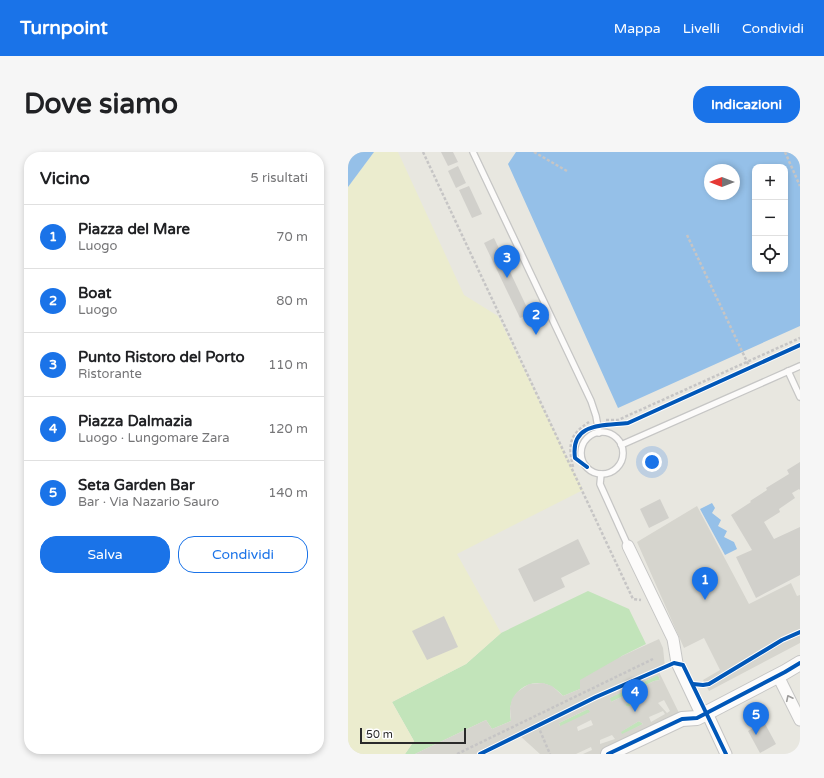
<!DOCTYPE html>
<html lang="it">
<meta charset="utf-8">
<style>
:root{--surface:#fff;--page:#f6f6f6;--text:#202124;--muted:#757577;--line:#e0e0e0;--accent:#1a73e8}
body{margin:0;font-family:"Varela Round",sans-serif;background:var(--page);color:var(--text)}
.controls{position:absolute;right:12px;top:12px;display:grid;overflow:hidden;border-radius:8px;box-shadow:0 2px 6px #0003}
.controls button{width:36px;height:36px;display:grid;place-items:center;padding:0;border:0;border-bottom:1px solid var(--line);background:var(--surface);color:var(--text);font:20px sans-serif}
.compass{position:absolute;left:356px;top:12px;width:36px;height:36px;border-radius:50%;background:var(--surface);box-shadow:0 2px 6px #0003;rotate:270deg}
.scale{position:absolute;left:12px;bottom:10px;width:106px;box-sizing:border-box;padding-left:4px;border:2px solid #2a2a2a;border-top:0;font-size:11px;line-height:14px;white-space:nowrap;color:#2a2a2a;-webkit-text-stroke:3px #fff;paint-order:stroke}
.you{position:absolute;left:304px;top:310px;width:14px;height:14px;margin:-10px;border:3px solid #fff;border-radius:50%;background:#1a73e8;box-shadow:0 0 0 6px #1a73e833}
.badge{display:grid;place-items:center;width:26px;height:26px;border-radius:50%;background:var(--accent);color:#fff;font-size:13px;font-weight:700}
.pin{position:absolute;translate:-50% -33px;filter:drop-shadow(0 1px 2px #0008)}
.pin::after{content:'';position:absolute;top:21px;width:14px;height:12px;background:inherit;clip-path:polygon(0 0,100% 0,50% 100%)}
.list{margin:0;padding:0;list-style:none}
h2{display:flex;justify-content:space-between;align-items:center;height:52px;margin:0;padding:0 16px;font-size:17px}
h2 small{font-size:13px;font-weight:400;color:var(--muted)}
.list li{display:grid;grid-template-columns:26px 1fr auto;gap:12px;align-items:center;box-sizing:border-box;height:64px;padding:0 16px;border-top:1px solid var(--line)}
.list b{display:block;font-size:15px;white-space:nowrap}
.list p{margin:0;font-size:13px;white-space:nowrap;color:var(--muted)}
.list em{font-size:13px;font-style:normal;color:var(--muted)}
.actions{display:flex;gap:8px;padding:12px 16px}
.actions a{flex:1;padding:9px 0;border:1px solid var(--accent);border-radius:16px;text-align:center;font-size:14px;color:var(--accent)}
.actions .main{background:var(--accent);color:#fff}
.icon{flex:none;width:22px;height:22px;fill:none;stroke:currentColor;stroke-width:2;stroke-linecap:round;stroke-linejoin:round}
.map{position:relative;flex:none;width:452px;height:602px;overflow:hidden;border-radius:16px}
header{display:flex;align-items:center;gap:24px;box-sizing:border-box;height:56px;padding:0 20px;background:var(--accent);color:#fff}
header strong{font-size:19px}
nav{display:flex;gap:22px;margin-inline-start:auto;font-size:14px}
.intro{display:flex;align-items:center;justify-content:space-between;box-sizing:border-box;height:96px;padding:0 24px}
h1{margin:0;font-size:28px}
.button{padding:10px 18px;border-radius:16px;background:var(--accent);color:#fff;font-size:14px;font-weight:700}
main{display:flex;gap:24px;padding:0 24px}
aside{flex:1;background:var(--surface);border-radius:16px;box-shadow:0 2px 6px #0003}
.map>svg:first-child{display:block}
.green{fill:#c2e4ba}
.sand{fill:#ebecce}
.plaza{fill:#d6d5ce;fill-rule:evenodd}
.water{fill:#95c0e8;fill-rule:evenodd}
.building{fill:#d1d0cb}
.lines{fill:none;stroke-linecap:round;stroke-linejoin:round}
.service-casing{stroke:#c6c6c5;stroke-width:8}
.minor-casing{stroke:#c6c6c5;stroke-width:13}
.tertiary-casing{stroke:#c6c6c5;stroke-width:16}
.path{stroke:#c6c5c5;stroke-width:2.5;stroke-dasharray:3 2;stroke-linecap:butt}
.service{stroke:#fcfbfa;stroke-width:5.5}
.minor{stroke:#fcfbfa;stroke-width:11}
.tertiary{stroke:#fcfbfa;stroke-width:14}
.cycleway-casing{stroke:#fff;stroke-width:6}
.cycleway{stroke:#0057b8;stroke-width:4}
.oneway{stroke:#9e9d9c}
</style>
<header>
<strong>Turnpoint</strong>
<nav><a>Mappa</a><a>Livelli</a><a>Condividi</a></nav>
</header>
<div class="intro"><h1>Dove siamo</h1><a class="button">Indicazioni</a></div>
<main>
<aside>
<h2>Vicino<small>5 risultati</small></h2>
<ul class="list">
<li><span class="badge">1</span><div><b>Piazza del Mare</b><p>Luogo</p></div><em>70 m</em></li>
<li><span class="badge">2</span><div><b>Boat</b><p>Luogo</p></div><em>80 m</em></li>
<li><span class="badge">3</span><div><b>Punto Ristoro del Porto</b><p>Ristorante</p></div><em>110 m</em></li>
<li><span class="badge">4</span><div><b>Piazza Dalmazia</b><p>Luogo · Lungomare Zara</p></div><em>120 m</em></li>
<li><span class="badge">5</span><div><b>Seta Garden Bar</b><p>Bar · Via Nazario Sauro</p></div><em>140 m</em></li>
</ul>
<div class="actions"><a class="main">Salva</a><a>Condividi</a></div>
</aside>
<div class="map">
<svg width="452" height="602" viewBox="0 0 452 602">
<rect width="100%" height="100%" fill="#e8e7e0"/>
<g class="green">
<path d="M240,439L281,457L298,492L274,504L232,537L215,544C193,517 156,535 163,569L144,577L138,568L67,602H57L66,589L44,550L118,512L153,481Z"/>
<path d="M310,523L312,528L306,529L263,550L261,546Z"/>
<path d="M294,543L296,547L280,555L276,553Z"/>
<path d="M240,557L243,560L212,575L211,571Z"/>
<path d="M291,569L295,572L274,583L272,580Z"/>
</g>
<path class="sand" d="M26,0H50L116,143L150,164L235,338L109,402L153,481L118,512L44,550L66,589L57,602H0V35Z"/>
<g class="plaza">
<path d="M349,354L401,452L443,431L449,444L452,443V491L361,539L355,528L372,518L356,486L336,496L289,390Z"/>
<path d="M311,487L315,496L317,515L310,518L334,567L260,602H235L244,598L243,595L228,602H192L171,583L132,602H67L138,568L144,577L163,569L162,556L164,547L169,540L181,532L195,531L204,534L215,544L232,537V528L274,504ZM310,523L312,528L306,529L263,550L262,546ZM294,543L295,547L280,555L277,553ZM316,548L322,559L319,561L310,551ZM240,557L242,560L212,574L211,571ZM315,559L317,562L303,570L301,565ZM243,568L245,573L230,579L229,575ZM291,569L295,572L274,582L273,580ZM264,583L267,587L252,592V588Z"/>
</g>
<g class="water">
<path d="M0,0H26L0,35Z"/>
<path d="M168,0H452V174L270,256L160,12ZM407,15H437V117H407ZM362,18H386V42H362Z"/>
<path d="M364,351L367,356L364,361L373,368L370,374L379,379L376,385L386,390L389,397L377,403L352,357Z"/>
</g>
<g class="building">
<path d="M93,0H105L110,10L100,14Z"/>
<path d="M110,14L118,31L108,36L100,19Z"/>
<path d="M121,34L134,62L124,66L111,38Z"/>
<path d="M146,86L182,162L172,166L136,91Z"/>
<path d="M452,310V338L451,337L444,341L447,346L431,357L432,360L416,370L426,387L452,375V423L408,446L388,405L404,398L383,363L403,350L402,349L419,338L418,336L441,322L439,318Z"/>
<path d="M312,347L321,366L301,376L292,357Z"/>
<path d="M230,387L242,412L213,426L217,435L186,450L170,417Z"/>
<path d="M96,464L110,495L79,508L64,479Z"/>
<path d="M416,570L428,592L412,601L400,579Z"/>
</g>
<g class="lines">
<defs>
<g id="service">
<path d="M125,0L243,249L248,264L251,281"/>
<path d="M440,219L452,245"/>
<circle cx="254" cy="301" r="21"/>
<path d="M273,293L452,214"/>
<path d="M253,322L252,332L280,394"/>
</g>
<g id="minor">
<path d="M280,394L325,487L329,511L354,564"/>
<path d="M430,524L452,568"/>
<path d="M359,561L378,602"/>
</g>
<path id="tertiary" d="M260,602L334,567L349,566L437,520L452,511"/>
</defs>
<use href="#service" class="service-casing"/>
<use href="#minor" class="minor-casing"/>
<use href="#tertiary" class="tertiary-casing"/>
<g class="path">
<path d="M75,0L285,447L293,448"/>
<path d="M186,0L219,19"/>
<path d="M437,0L452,34"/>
<path d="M339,83L402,216"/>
<path d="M258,268H270L452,186"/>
<path d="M225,315C220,293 221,283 241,270"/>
<path d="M190,574L202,602"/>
<path d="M109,602L305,507"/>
</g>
<use href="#service" class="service"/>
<use href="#minor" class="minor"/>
<use href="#tertiary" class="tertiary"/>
<defs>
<g id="cycleway">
<path d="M239,315L227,306C222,270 255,274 280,271L452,193"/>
<path d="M345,532L355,533L361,532L434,488L452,480"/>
<path d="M132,602L248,545L317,515L326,511L335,513L378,602"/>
<path d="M260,602L334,567L349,566L437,520L452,511"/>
</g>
</defs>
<use href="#cycleway" class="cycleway-casing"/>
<use href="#cycleway" class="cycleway"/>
</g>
<defs><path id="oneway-chevron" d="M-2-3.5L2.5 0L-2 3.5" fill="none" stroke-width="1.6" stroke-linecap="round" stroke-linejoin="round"/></defs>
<use class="oneway" href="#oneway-chevron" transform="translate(441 546) rotate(-116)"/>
</svg>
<div class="controls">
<button>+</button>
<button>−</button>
<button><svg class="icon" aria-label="locate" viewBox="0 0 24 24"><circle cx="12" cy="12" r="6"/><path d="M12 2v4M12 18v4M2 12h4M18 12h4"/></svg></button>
</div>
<svg class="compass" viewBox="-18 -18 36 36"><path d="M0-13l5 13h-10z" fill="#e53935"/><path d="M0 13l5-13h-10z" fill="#757577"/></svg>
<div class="scale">50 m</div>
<div class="you"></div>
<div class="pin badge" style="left:357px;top:448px">1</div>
<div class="pin badge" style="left:188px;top:183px">2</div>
<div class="pin badge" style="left:159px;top:126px">3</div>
<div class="pin badge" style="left:287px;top:560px">4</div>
<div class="pin badge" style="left:408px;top:583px">5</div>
</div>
</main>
